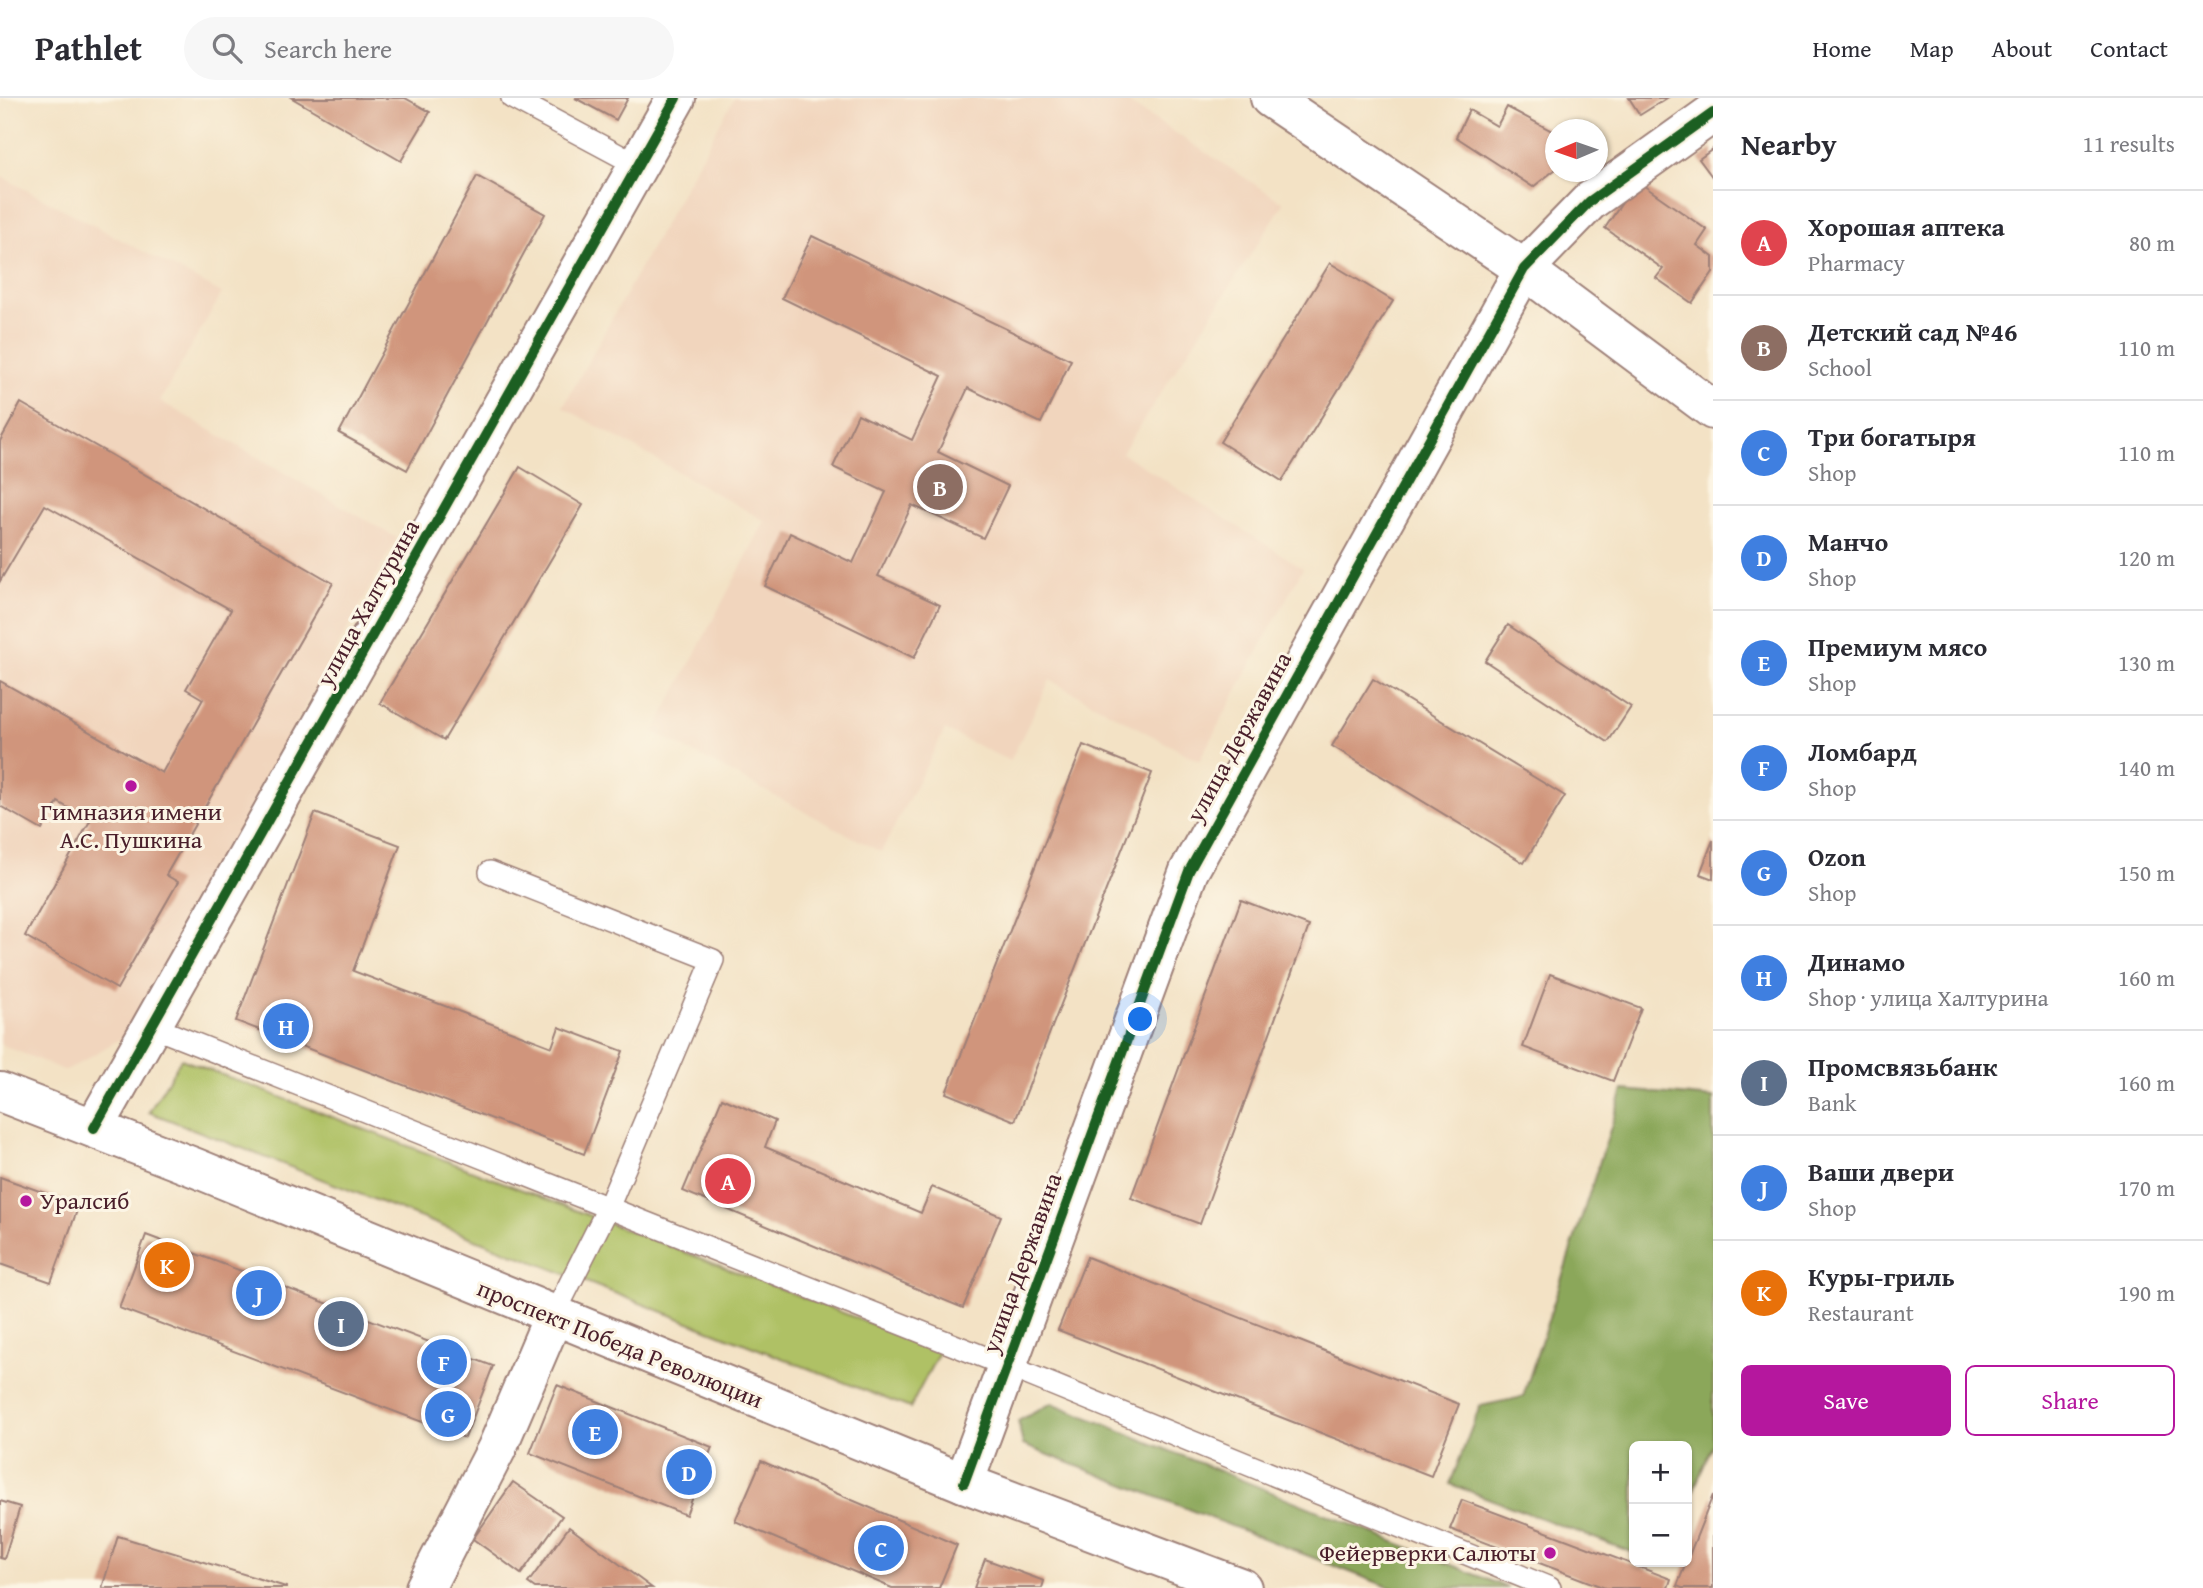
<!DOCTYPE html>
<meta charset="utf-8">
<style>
:root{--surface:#fff;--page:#f7f7f7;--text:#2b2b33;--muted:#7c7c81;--line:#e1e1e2;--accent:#b5179e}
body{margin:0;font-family:"Gentium Book Plus",serif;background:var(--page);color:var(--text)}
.controls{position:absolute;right:21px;bottom:21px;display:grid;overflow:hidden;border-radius:10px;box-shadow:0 2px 5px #0004}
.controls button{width:63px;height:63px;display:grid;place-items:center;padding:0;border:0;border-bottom:2px solid var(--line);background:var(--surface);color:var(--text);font:35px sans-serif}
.compass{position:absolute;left:1545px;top:21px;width:63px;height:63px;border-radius:50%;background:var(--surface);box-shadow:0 2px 5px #0004;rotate:268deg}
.you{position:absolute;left:1141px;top:922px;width:24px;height:24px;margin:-18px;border:5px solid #fff;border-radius:50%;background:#1a73e8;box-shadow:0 0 0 10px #1a73e833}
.badge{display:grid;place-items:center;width:46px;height:46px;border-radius:50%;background:var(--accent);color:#fff;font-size:23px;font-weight:700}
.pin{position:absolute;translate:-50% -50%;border:4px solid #fff;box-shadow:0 2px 7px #0006}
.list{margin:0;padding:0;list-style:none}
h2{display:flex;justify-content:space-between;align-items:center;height:91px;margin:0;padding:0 28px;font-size:30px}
h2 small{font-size:23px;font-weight:400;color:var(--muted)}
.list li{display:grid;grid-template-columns:46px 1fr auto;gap:21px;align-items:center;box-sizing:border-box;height:105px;padding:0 28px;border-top:2px solid var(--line)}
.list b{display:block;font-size:26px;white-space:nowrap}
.list p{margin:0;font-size:23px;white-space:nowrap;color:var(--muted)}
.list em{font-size:23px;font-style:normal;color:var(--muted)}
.actions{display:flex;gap:14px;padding:21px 28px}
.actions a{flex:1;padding:16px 0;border:2px solid var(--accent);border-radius:10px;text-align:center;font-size:24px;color:var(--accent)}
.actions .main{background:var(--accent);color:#fff}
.icon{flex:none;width:38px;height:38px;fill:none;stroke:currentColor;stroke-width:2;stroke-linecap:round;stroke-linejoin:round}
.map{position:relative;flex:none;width:1713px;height:1490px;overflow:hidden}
header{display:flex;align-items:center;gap:42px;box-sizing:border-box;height:98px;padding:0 35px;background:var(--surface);border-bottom:2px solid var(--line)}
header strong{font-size:33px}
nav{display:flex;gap:38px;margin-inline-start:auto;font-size:24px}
.search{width:490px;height:63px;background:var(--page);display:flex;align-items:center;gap:18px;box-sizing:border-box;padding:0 24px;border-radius:38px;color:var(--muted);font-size:26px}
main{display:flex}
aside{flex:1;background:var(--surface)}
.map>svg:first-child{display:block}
.built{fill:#f1d5bd}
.green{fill:#afc165;stroke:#7c7048;stroke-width:2}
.forest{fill:#8ba75a;stroke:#6a6342;stroke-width:2}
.building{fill:#d0957c}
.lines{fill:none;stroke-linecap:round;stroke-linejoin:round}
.lane-casing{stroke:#9e8078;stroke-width:24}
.street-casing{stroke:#9e8078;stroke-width:42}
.secondary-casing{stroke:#9e8078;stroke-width:42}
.primary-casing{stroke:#9e8078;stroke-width:42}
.lane{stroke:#fff;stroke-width:21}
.street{stroke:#fff;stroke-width:38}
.secondary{stroke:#fff;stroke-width:38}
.primary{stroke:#fff;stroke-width:38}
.cycleway-casing{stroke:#fcf5e5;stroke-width:15}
.cycleway{stroke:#1b5e20;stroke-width:10}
.poi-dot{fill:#b5179e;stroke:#fcf5e5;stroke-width:2.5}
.labels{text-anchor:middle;stroke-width:6;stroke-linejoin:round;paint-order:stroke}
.street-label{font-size:24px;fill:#4a1f2b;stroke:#fcf5e5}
.poi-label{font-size:24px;fill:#4a1f2b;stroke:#fcf5e5}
</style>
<header>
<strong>Pathlet</strong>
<div class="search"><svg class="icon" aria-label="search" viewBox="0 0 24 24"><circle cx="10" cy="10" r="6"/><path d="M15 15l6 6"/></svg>Search here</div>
<nav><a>Home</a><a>Map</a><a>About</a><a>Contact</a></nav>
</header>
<main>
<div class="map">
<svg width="1713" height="1490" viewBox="0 0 1713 1490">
<rect width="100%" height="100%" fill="#fcf5e5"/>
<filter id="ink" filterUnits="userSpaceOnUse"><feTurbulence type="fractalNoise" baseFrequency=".0143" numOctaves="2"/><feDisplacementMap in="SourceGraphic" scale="14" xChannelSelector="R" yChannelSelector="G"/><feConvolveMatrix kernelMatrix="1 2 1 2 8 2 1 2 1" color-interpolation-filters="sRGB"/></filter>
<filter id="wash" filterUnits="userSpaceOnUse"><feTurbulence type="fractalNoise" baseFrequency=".00686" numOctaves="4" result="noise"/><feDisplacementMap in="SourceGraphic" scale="28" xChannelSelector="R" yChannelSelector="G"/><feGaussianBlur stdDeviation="1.57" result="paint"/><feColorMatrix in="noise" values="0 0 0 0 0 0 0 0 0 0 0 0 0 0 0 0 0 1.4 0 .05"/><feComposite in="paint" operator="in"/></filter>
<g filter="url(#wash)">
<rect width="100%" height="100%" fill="#f3e2c5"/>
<g class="built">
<path d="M734,0H1121L1284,105L1122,355L1303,470L1199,663L1050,582L1010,663L945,632L881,754L654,634L765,423L563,309Z"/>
<path d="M0,78L222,195L160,303L397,440L128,936L66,973L0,946Z"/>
</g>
<path class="green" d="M181,961L940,1252L910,1310L149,1014Z"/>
<g class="forest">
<path d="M1623,992L1713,1000V1346L1687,1408V1348H1634V1455L1450,1386L1480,1308L1523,1299Z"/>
<path d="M1052,1305L1508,1490H1391L1023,1347L1018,1323Z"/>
</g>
<g id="blocks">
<g class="building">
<path d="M292,0H405L430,14L401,63Z"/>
<path d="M575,0H628L616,22Z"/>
<path d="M1629,0H1667L1640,17Z"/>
<path d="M1507,9L1556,35V71L1533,89L1456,39L1469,12L1497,28Z"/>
<path d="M1713,51V80L1699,61Z"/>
<path d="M477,78L545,116L407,372L339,335Z"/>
<path d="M1637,83L1707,132L1697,147L1713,159V174L1692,205L1656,180L1663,171L1605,130Z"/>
<path d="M812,138L1071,262L1041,325L968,290L938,354L1008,388L983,440L912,407L878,478L940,507L914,560L765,488L790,435L853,465L886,394L833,369L858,316L912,342L942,278L782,200Z"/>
<path d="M1330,165L1393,203L1282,383L1220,344Z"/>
<path d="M21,305L333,485L166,777L178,784L117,891L25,838L90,723L58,704L42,732L0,708V583L162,675L203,601L186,591L231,512L45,407L0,483V343Z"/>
<path d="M520,369L583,407L444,642L380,605Z"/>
<path d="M1508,527L1631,609L1608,644L1485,563Z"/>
<path d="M1373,581L1565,698L1524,765L1332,648Z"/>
<path d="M1083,647L1152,675L1015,1023L946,995Z"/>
<path d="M315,715L400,747L353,873L552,949L559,929L623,953L584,1056L236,923Z"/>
<path d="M1713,742V781L1700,776Z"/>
<path d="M1241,802L1309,828L1200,1126L1131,1100Z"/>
<path d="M1550,876L1641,910L1613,983L1523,949Z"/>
<path d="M722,1000L775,1023L765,1049L921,1115L932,1089L1001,1118L963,1210L683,1093Z"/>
<path d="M0,1079L79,1107L51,1184L0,1166Z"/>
<path d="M146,1137L493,1268L465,1340L119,1210Z"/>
<path d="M1087,1159L1459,1306L1431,1378L1058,1232Z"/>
<path d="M557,1287L712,1349L686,1417L530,1355Z"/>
<path d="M761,1363L957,1447L939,1490H892L735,1423Z"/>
<path d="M513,1384L562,1418L521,1476L473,1441Z"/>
<path d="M1713,1397V1490H1682L1677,1488Z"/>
<path d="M1462,1402L1671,1481L1668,1490H1605L1450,1431Z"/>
<path d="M0,1403L20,1409L4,1461L0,1460Z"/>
<path d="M569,1429L652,1490H535L528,1485Z"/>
<path d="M118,1438L286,1489V1490H102Z"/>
<path d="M985,1461L1044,1483L1042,1490H974Z"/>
</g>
</g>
</g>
<g filter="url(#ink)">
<use href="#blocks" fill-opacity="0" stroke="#9e8078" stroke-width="2"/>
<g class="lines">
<defs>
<g id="lane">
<path d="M512,0L639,68"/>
<path d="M490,774L713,862L608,1110L553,1219"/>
<path d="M153,929L1007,1268L1550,1490"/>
</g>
<g id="street">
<path d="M1713,15L1590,103L1524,171L1713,312"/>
<path d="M425,1490L497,1350L553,1219"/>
</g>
<g id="secondary">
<path d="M94,1030L676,0"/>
<path d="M964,1385L1189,773L1524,171L1270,0"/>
</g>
<path id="primary" d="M0,994L196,1070L964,1385L1242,1490"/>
</defs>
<use href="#lane" class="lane-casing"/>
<use href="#street" class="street-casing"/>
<use href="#secondary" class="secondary-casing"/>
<use href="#primary" class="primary-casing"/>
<use href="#lane" class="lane"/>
<use href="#street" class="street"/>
<use href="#secondary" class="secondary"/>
<use href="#primary" class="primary"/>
<defs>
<g id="cycleway">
<path d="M94,1030L676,0"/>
<path d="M964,1385L1189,773L1524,171L1590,103L1713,15"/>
</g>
</defs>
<use href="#cycleway" class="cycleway-casing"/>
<use href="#cycleway" class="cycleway"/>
</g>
</g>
<g class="poi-dot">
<circle cx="131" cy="688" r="7"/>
<circle cx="26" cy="1103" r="7"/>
<circle cx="1550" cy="1455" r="7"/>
</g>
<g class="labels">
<g class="street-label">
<text transform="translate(368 505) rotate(-61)" y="8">улица Халтурина</text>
<text transform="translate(1239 639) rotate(-61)" y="8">улица Державина</text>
<text transform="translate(1022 1165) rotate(-70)" y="8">улица Державина</text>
<text transform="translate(620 1246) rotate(22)" y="8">проспект Победа Революции</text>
</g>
<g class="poi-label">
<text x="131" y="722">Гимназия имени<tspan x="131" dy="28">А.С. Пушкина</tspan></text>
<text x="40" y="1111" text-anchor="start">Уралсиб</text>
<text x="1536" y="1463" text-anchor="end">Фейерверки Салюты</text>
</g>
</g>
</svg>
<div class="controls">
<button>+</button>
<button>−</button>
</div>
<svg class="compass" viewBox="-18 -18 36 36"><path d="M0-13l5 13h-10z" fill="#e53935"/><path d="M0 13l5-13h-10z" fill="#7c7c81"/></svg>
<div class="you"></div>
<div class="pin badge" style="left:728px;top:1083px;background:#e0444e">A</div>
<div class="pin badge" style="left:940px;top:389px;background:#8d6e63">B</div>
<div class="pin badge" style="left:881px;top:1450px;background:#3f7fe0">C</div>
<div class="pin badge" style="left:689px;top:1374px;background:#3f7fe0">D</div>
<div class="pin badge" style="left:595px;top:1334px;background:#3f7fe0">E</div>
<div class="pin badge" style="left:444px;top:1264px;background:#3f7fe0">F</div>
<div class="pin badge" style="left:448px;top:1316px;background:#3f7fe0">G</div>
<div class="pin badge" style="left:286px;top:928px;background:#3f7fe0">H</div>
<div class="pin badge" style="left:341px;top:1226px;background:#5c6f8a">I</div>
<div class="pin badge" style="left:259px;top:1195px;background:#3f7fe0">J</div>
<div class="pin badge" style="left:167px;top:1167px;background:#e8710a">K</div>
</div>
<aside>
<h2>Nearby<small>11 results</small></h2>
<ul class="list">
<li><span class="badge" style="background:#e0444e">A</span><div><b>Хорошая аптека</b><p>Pharmacy</p></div><em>80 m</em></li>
<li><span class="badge" style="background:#8d6e63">B</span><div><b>Детский сад №46</b><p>School</p></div><em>110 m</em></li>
<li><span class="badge" style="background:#3f7fe0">C</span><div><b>Три богатыря</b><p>Shop</p></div><em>110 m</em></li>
<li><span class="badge" style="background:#3f7fe0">D</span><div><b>Манчо</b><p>Shop</p></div><em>120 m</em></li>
<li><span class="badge" style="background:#3f7fe0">E</span><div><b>Премиум мясо</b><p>Shop</p></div><em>130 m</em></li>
<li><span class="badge" style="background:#3f7fe0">F</span><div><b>Ломбард</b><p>Shop</p></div><em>140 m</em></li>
<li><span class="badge" style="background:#3f7fe0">G</span><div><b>Ozon</b><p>Shop</p></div><em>150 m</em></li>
<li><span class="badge" style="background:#3f7fe0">H</span><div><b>Динамо</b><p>Shop · улица Халтурина</p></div><em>160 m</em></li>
<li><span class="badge" style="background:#5c6f8a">I</span><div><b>Промсвязьбанк</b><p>Bank</p></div><em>160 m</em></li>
<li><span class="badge" style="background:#3f7fe0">J</span><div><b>Ваши двери</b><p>Shop</p></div><em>170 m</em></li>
<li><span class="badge" style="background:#e8710a">K</span><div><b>Куры-гриль</b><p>Restaurant</p></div><em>190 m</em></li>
</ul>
<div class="actions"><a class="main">Save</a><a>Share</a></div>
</aside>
</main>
